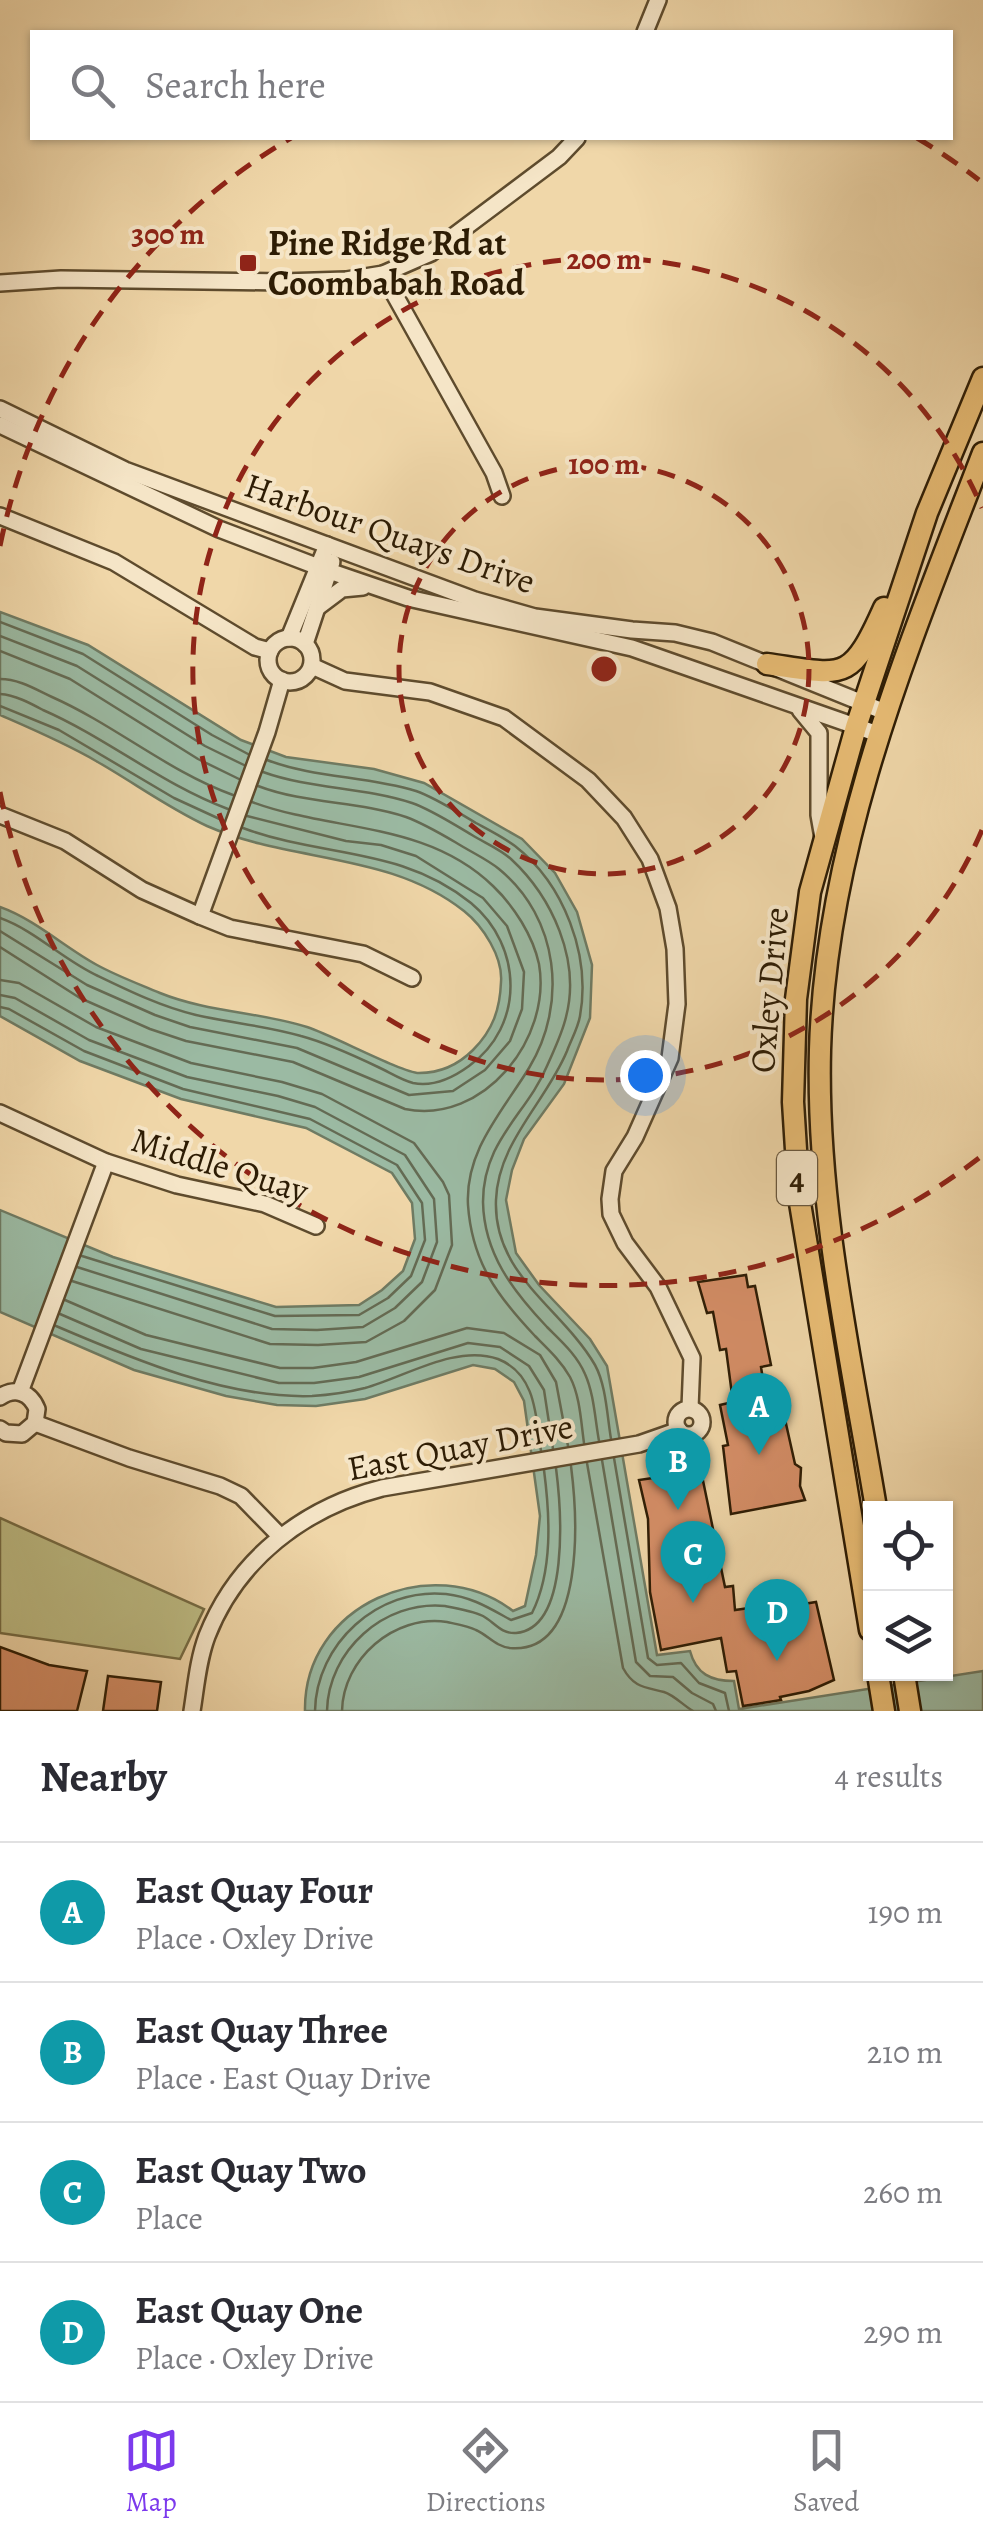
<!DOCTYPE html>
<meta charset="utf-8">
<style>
:root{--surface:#fff;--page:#f7f7f7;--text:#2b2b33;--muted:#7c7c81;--line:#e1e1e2;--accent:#7c3aed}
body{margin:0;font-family:Alegreya,serif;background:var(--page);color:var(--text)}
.controls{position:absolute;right:30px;bottom:30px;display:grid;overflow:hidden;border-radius:0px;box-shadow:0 2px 8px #0004}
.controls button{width:90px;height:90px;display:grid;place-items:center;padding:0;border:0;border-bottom:2px solid var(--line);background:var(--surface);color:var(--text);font:50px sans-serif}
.you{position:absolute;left:645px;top:1075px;width:35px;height:35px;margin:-25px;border:8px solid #fff;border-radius:50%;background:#1a73e8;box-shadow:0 0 0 15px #1a73e833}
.badge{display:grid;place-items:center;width:65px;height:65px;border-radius:50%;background:var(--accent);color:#fff;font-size:32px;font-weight:700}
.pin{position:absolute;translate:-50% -82px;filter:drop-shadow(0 2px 5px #0008)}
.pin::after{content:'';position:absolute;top:52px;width:35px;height:30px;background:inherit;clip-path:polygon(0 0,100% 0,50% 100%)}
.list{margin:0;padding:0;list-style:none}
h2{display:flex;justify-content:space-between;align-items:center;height:130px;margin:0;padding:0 40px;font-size:42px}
h2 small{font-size:32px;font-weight:400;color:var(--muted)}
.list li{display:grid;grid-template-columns:65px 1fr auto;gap:30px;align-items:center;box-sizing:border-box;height:140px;padding:0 40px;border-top:2px solid var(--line)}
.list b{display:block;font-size:38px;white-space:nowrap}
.list p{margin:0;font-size:32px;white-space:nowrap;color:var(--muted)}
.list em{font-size:32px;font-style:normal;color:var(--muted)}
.icon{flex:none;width:55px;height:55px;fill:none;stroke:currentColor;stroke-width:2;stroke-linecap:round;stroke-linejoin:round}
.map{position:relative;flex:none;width:983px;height:1711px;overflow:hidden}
.search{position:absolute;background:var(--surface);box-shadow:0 2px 8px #0004;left:30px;right:30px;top:30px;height:110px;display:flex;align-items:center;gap:25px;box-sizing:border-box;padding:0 35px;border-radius:0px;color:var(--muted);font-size:38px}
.sheet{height:690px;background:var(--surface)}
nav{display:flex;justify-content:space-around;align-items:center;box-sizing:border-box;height:140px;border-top:2px solid var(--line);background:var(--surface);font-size:28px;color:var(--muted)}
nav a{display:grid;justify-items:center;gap:5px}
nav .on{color:var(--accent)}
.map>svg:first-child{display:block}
.green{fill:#bebd85;stroke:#766c44;stroke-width:2.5}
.water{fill:#9bbaa3;stroke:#6f7b63;stroke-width:2.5}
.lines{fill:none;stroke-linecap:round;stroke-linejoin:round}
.shore{stroke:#646b54;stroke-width:2.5}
.building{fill:#d58e67;stroke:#2d1c04;stroke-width:2.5}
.minor-casing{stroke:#5e4b2d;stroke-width:20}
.major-casing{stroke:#2d1c04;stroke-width:25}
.minor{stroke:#f5e5c7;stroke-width:15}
.major{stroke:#e8bc74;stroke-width:20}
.ring{fill:none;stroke:#8f2418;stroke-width:5;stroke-dasharray:18 12}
.poi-dot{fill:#8f2418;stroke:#f5e5c7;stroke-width:4}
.labels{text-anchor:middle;stroke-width:8;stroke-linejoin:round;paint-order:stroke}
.shield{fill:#f5e5c7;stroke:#69583e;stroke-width:2.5}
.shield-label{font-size:32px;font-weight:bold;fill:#2d1c04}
.poi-label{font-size:35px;font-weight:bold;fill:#2d1c04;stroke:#f5e5c7;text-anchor:start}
.street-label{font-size:35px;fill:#2d1c04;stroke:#f5e5c7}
.centre{fill:#8f2418;stroke:#f5e5c7;stroke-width:5}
.ring-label{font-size:30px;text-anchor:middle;font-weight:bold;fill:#8f2418;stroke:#f5e5c7;stroke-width:8;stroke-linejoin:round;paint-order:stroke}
</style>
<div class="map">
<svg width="983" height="1711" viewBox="0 0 983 1711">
<rect width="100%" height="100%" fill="#f0d7a9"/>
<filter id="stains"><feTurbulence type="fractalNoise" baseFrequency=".002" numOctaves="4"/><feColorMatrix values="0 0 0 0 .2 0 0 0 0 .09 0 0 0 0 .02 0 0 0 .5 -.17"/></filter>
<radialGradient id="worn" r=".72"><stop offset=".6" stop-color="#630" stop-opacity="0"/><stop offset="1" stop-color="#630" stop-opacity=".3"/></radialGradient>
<path class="green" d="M0,1518L204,1609L180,1659L0,1633Z"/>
<path class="water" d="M0,612L88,645L241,740L286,757L374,769L424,783L522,839L555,873L577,912L592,965L590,1018L564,1084L524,1139L512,1170L506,1200L516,1253L539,1285L590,1339L607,1366L657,1655L690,1651C696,1674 711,1681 734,1681L739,1709L983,1671V1711H305C303,1605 432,1549 513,1611L525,1606L536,1555L540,1516L524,1401L514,1382L495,1369L473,1365L365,1399L316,1406L277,1405L226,1396L134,1370L0,1312V1210L113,1257L276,1307L359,1305L382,1290L403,1271L415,1239L412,1203L392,1173L306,1128L181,1099L80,1061L0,1016V907C36,920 64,947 97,965C117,976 139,984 160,993C207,1012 259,1012 307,1027C332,1035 403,1073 419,1073C441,1073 458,1065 473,1050C493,1030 500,1009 501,982C503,957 483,926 464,911C390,852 291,863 207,826C168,808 133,782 96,761C65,743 32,729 0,715Z"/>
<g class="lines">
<g class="shore">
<path d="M0,622L83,654L212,735L248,754"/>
<path d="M0,636L77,666L205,746L244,765"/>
<path d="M0,651L70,679L198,759L239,779"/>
<path d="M0,679C19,679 35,689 52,697C115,725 169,772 233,795"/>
<path d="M0,694C15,695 30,703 43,710C107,738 163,785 228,809"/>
<path d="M0,706L59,730L174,798L224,821"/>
<path d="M267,760C314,778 367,776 416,791C436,798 457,812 476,823C489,830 503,837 515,846C564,884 591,955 580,1016C578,1028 571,1040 567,1051C546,1102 498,1142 496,1200C493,1275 562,1308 595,1365C606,1385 607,1415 611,1439"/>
<path d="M263,772C310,789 363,787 412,803C432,810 453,824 472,835C485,843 500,849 511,859C552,897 581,960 566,1017C562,1034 554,1050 547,1066C527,1114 483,1140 483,1202C484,1254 513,1291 547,1327C561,1341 577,1355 585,1374C594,1394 595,1419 599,1441"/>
<path d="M258,786C305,804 358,801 406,817C425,824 443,835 460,845C473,853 488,860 499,869C559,918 568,1004 529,1068C503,1111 465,1150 468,1205C472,1262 497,1296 535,1336C548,1349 561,1361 570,1377C580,1396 581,1422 584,1443"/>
<path d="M0,918C36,931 63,960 98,976C129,991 162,1007 196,1015C231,1023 267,1026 301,1036C327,1043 353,1055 378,1067C389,1072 401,1080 413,1083C433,1087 454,1077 469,1066C525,1026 523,946 471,903C400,846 323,858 243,828"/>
<path d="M0,931L87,985L155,1015L190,1027L297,1048L409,1095L453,1091L485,1070L510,1041L522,1009L524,972L507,926L483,898L416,856L381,845L346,841L247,816"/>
<path d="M0,947L80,998L150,1029L186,1041L293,1062L405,1109C483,1125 552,1039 539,964C533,936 514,906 493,886C426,821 333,832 252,802"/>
<path d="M0,980L19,983L96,1027L191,1063L282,1082L322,1094L414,1143L443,1182L449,1195L452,1245L435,1290L404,1321L366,1342L318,1345L270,1344L72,1281"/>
<path d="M0,995L15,998L89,1040L187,1077L278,1096L315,1107L405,1155L434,1199L437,1242L422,1282L395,1308L363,1327L317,1330L272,1329L77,1267"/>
<path d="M0,1007L9,1009L84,1051L183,1089L310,1119L397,1165L422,1203L425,1240L411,1276L388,1298L359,1315L275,1316L82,1256"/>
<path d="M65,1300L146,1335L280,1368H313L356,1362L467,1328L504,1333L540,1355L556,1382L568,1446"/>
<path d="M60,1314L141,1349L279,1383H314L359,1377L468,1343L500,1347L529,1366L544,1390L553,1449"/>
<path d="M56,1326C133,1359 227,1399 312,1396C329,1395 349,1392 365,1388C405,1377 456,1344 498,1359C536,1374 536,1416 541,1451"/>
<path d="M614,1458L648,1658L657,1665L681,1663L699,1683L725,1693L729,1711"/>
<path d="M602,1460L636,1662L650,1676L673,1677L692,1693L713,1704L716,1711"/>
<path d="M587,1463L623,1668C634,1688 645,1687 664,1692C674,1695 684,1706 693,1711"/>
<path d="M315,1711C316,1644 378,1587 446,1594C472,1597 489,1608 511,1620L532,1613C553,1571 550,1516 544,1470"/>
<path d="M327,1711C328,1651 384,1600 445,1606C456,1608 473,1611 483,1616C494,1622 501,1634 516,1633C571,1628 561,1507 556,1468"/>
<path d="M342,1711C343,1659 394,1614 447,1622C456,1624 468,1626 476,1630C489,1636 495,1646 510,1648C587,1655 577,1513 571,1466"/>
</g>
</g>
<g class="building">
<path d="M746,1275L748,1287L755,1286L771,1365L761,1367L766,1399L780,1397L795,1464L801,1468L800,1486L805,1500L731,1514L723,1446L728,1445L720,1405L733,1402L726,1349L720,1350L713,1312L707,1313L698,1282Z"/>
<path d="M701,1471L725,1587L733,1586L735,1610L756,1607L754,1612L816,1602L834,1680L809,1691L780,1697L781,1700L743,1706L736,1671L727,1672L721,1638L661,1650L650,1592L648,1519L639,1480Z"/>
<path d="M0,1647L49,1665L87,1671L77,1711H0Z"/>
<path d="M108,1676L161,1682L157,1711H103Z"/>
</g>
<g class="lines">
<defs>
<g id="minor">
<path d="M645,32L658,0"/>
<path d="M383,274L494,473L502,496"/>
<path d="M0,283L61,279L283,282L346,280L383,274L431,253L559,157L577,138"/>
<path d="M0,409L125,470L475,600L535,617L632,630L675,633L712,642L885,712"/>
<path d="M0,425L219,529L329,571L408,598L632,648L878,734"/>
<path d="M0,516L114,562L255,647L270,651"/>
<path d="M318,607L342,589L363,587"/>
<path d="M289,638L327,545"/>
<circle cx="290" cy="660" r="22"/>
<path d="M305,644L332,562"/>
<path d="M312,666L345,681L430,692L504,718L588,780L624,818L650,859L668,908L675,949L677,1004L670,1058L635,1137L614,1171L610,1199L611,1214L625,1243L658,1287L692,1358L690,1408"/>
<path d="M800,710L819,733V815L823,838"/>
<path d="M0,815L65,841L142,890L200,916L230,928L363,954L412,978"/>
<path d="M200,916L267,732L282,680"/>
<path d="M0,1113L106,1162L177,1185L265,1204L316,1226"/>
<path d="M20,1392L106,1162"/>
<path d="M0,1397C15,1387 30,1392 37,1409L35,1423L22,1434L6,1433L0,1429"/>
<circle cx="689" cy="1422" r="13"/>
<path d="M35,1423L129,1458L220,1486L241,1496L279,1535"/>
<path d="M192,1711C196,1686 198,1660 207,1636C237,1559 304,1508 382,1488L639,1444L679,1430"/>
</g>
<g id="major">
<path d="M767,664C844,675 850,684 884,608"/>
<path d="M876,1508C851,1358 816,1204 820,1050C826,840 909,646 983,453"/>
<path d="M870,1630L799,1197L793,1102L796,999L810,892L856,727L927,513L983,378"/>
<path d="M878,1674L884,1711"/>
<path d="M904,1674L910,1711"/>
</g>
</defs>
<use href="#minor" class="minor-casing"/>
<use href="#major" class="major-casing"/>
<use href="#minor" class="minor"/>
<use href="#major" class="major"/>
</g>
<g class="ring">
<circle cx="604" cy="669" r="205"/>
<path d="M982 830A411 411 0 1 1 982 508"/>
<path d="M979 1158A616 616 0 0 1 0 792M0 546A616 616 0 0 1 291 138M917 138A616 616 0 0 1 979 180"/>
</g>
<rect class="poi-dot" x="238" y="253" width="20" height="20" rx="5"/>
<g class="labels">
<rect class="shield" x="777" y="1151" width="40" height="54" rx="8"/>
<g class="shield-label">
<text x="797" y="1189">4</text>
</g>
<g class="poi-label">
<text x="268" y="255">Pine Ridge Rd at<tspan x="268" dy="40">Coombabah Road</tspan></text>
</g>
<g class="street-label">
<text transform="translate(390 533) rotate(19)" y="12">Harbour Quays Drive</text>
<text transform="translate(769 990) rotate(-85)" y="12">Oxley Drive</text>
<text transform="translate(220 1165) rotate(17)" y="12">Middle Quay</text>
<text transform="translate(460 1447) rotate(-11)" y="12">East Quay Drive</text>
</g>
</g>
<circle cx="604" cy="669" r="15" class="centre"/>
<g class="ring-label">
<text x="168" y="244">300 m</text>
<text x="604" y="269">200 m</text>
<text x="604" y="474">100 m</text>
</g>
<rect width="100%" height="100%" filter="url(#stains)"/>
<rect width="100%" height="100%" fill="url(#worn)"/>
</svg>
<div class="controls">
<button><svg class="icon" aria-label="locate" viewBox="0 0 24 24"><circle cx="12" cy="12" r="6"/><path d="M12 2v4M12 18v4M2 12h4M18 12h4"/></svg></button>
<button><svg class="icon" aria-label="layers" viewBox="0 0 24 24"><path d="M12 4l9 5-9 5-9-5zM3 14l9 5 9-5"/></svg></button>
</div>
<div class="you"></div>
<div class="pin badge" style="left:759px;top:1455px;background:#0f9aa8">A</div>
<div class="pin badge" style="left:678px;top:1510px;background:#0f9aa8">B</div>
<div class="pin badge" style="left:693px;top:1603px;background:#0f9aa8">C</div>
<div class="pin badge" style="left:777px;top:1661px;background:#0f9aa8">D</div>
<div class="search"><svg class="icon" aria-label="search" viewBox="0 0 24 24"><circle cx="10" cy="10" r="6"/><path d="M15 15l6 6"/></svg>Search here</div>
</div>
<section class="sheet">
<h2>Nearby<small>4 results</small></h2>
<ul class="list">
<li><span class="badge" style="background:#0f9aa8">A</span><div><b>East Quay Four</b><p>Place · Oxley Drive</p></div><em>190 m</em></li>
<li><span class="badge" style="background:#0f9aa8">B</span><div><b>East Quay Three</b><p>Place · East Quay Drive</p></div><em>210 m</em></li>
<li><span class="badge" style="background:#0f9aa8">C</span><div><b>East Quay Two</b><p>Place</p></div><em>260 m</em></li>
<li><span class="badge" style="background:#0f9aa8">D</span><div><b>East Quay One</b><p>Place · Oxley Drive</p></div><em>290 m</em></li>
</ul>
</section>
<nav>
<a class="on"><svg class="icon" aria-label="map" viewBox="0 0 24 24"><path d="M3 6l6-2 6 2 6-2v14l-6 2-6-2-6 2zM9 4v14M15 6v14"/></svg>Map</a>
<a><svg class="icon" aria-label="directions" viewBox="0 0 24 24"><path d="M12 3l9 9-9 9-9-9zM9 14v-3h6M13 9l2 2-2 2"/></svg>Directions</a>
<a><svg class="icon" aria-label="saved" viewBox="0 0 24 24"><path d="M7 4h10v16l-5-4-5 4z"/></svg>Saved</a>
</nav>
